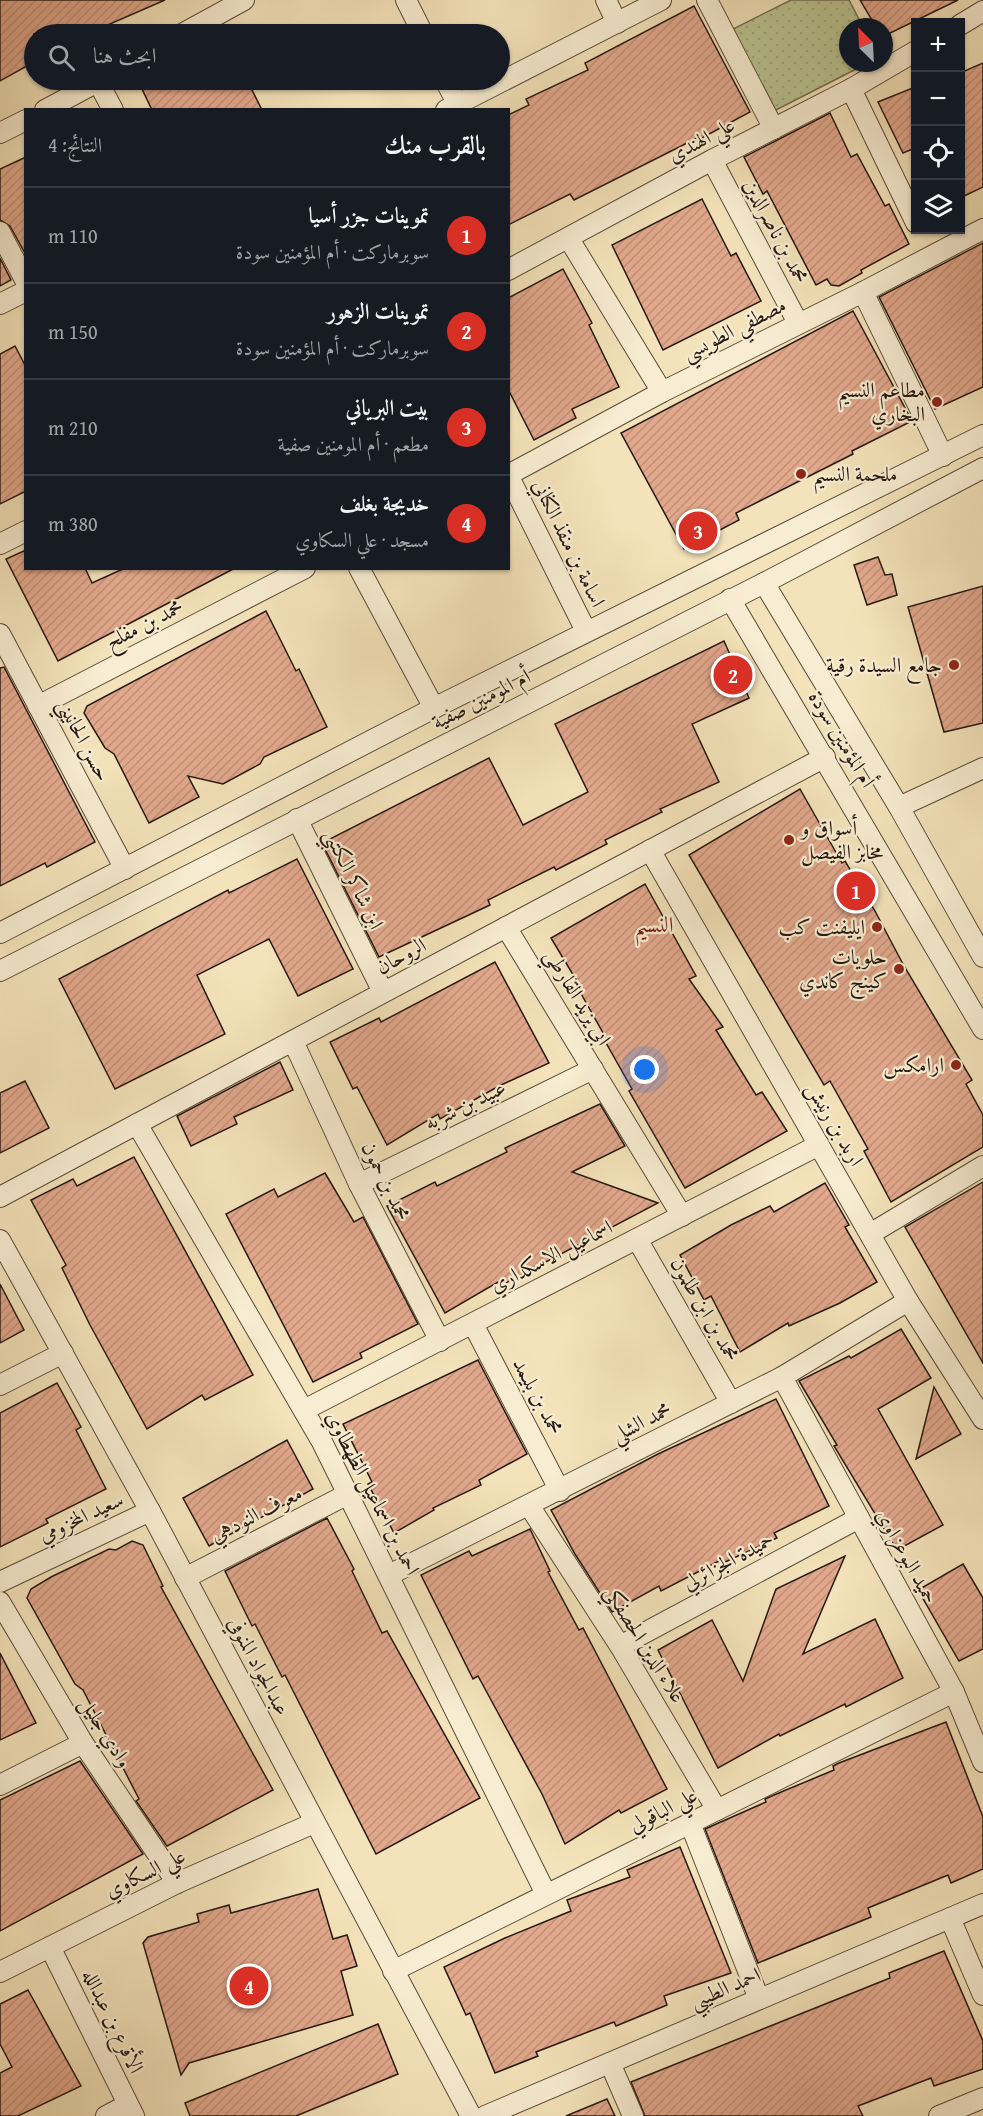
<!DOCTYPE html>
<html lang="ar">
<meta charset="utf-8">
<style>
:root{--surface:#171b24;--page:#20242c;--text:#f1f3f6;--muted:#9ea1a6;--line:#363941;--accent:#d93025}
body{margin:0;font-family:"Gentium Book Plus",Amiri,serif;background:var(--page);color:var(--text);direction:rtl}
.controls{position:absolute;right:18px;top:18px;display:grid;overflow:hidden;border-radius:0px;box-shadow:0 2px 4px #0004}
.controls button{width:54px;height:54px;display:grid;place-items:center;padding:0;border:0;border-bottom:2px solid var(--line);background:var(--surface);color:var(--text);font:30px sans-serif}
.compass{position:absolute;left:839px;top:18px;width:54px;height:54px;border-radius:50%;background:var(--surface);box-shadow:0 2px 4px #0004;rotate:336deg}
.you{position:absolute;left:645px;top:1070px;width:21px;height:21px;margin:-15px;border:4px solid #fff;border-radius:50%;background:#1a73e8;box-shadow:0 0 0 9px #1a73e833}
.badge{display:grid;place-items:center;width:39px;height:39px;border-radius:50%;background:var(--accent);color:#fff;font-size:20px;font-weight:700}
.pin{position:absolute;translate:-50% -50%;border:3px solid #fff;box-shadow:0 2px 6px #0006}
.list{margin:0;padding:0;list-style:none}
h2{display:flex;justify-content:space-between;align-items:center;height:78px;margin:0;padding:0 24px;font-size:26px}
h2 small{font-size:20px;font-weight:400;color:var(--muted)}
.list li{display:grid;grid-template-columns:39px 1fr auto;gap:18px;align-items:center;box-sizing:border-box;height:96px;padding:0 24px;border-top:2px solid var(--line)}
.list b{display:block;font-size:22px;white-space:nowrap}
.list p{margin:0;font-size:20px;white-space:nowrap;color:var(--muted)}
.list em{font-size:20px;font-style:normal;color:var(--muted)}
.icon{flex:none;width:33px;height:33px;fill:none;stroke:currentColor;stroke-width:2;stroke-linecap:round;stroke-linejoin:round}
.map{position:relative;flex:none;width:983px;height:2116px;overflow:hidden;direction:ltr}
.search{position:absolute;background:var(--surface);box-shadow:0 2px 4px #0004;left:24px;top:24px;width:486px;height:66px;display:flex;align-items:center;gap:15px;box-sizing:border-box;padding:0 21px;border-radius:33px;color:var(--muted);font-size:22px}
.panel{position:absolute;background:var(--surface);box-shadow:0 2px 4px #0004;left:24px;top:108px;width:486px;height:462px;border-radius:0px;direction:rtl}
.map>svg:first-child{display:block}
.park{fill:url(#park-dots);stroke:#706e50;stroke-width:1.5}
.building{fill:url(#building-hatch);stroke:#251810;stroke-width:1.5}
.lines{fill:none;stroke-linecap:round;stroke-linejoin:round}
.minor-casing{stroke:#594b3a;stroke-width:22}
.minor{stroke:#f8edd2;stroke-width:20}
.poi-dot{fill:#8f2418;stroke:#f8edd2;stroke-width:2}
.labels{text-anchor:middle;stroke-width:4.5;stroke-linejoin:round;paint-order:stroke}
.street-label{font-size:21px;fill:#251810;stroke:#f8edd2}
.poi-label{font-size:21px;fill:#251810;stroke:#f8edd2;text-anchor:end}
.neighbourhood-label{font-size:22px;fill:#7a1f14;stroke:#f8edd2}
</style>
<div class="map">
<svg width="983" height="2116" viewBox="0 0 983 2116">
<defs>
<pattern id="park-dots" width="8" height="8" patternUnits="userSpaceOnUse" patternTransform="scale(1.5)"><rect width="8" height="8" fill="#bac491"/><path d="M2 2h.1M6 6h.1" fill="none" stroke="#a0a87c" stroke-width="1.8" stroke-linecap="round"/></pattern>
<pattern id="building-hatch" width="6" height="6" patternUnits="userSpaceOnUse" patternTransform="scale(1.5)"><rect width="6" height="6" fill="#e2a88c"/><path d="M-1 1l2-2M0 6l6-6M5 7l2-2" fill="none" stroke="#c29078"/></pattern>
</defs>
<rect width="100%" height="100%" fill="#f4e3ba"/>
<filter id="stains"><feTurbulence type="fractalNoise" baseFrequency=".00333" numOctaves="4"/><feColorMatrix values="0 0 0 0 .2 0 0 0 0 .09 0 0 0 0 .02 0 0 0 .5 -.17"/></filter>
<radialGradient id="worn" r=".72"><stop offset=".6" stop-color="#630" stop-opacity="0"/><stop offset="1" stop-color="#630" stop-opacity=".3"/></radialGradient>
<path class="park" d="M791,0H849L863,27H848V63H868L774,111L733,29Z"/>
<g class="building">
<path d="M0,0H165L87,34H34V62L0,81Z"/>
<path d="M860,0H958L884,36V27H876Z"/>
<path d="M694,6L750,112L700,139L699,137L574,200L570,194L508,225V115L529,105L526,99L588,70L585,63Z"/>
<path d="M983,63V187L960,198V73Z"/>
<path d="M160,80H247L262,110H152L142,89Z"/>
<path d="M915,87V148L903,153L878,102Z"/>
<path d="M830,113L851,157L857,154L885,206L889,204L909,244L861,270L862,273L839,286L831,285L827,279L816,285L767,191L763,194L744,157Z"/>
<path d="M26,157V255L10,226L0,220V169Z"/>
<path d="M702,199L731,256L736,253L761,301L663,350L612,245Z"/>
<path d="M983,243V387L935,409L879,297Z"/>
<path d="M0,258L11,280L0,286Z"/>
<path d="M563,269L592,323L589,325L619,387L572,409L576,418L534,440L508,389V298Z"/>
<path d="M853,311L912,421L852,451L853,454L736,513L739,520L684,549L621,433Z"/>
<path d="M15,346L26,367V491L0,504V354Z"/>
<path d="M26,550V568H85L92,583L125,568H235L58,661L6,559Z"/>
<path d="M878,557L885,575L892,574L897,595L867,605L854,565Z"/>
<path d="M983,586V723L944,732L908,607Z"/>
<path d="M266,611L296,671L299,669L327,727L264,757L260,764L223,784L188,776L199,797L149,823L114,754L105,748L84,713L87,706Z"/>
<path d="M724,641L749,698L692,724L719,782L660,809L662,812L605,840L607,844L556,870L554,867L488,900L490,905L379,957L322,843L489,758L523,825L588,792L555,724Z"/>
<path d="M4,667L95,842L47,867L45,863L0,886V668Z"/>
<path d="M800,789L842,863L845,861L875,911L904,966L972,1080L966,1084L983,1115V1147L891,1202L864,1151L868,1149L830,1081L824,1085L689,855Z"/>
<path d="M297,859L353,969L298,996L269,939L197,975L225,1034L115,1089L59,979L228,890L229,893Z"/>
<path d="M645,884L696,976L689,979L723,1027L716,1030L756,1095L762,1092L787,1131L685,1188L629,1091L632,1089L605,1041L607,1040L579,990L581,988L551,938Z"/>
<path d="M495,962L549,1063L499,1086L440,1119L438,1114L387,1145L357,1087L353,1089L330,1042L379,1018L381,1022Z"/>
<path d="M280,1062L293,1090L234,1117L237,1124L191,1146L177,1116Z"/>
<path d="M25,1081L49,1128L0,1153V1093Z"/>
<path d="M600,1104L625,1146L572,1172L658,1203L500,1286L498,1282L445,1313L387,1206L435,1182L437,1186L507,1152L505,1148Z"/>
<path d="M134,1157L253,1375L205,1400L202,1395L147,1429L90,1325L62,1268L66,1265L31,1200L73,1179L77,1186Z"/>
<path d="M325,1173L354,1222L363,1217L418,1324L360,1353L362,1358L313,1382L226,1214L274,1189L278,1197Z"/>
<path d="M983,1182V1363L905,1227Z"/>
<path d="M825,1183L849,1225L845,1227L877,1282L840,1303L789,1326L788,1323L740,1352L711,1296L704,1300L680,1255L731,1225L770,1206L774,1212Z"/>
<path d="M0,1284L24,1330L0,1343Z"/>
<path d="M901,1329L931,1378L878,1409L943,1525L897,1550L834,1446L837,1445L799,1381L849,1356L851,1358Z"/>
<path d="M478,1360L527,1454L479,1480L481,1485L433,1508L434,1510L394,1533L368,1484L372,1482L343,1424Z"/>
<path d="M57,1383L81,1427L76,1430L106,1489L46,1519L48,1523L0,1547V1413Z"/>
<path d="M934,1387L961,1434L916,1459Z"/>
<path d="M776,1399L829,1506L774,1533L777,1538L723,1563L721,1560L661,1591L659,1586L612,1612L575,1554L551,1510L658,1454Z"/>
<path d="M287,1440L313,1489L209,1546L183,1498Z"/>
<path d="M327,1518L354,1569L352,1571L382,1633L387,1631L480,1798L376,1854L285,1675L282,1677L255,1624L252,1626L225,1571Z"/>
<path d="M530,1529L550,1571L548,1572L579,1630L583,1628L667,1789L621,1813L619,1810L565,1844L542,1794L478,1676L473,1679L421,1575L469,1551L472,1556Z"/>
<path d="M132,1541L143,1545L163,1586L161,1587L273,1790L167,1846L136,1801L139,1799L83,1690L75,1684L27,1598L31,1589L51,1577L109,1549L116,1550Z"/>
<path d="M845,1556L803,1654L875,1619L903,1678L846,1707L845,1704L780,1736L779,1734L718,1768L658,1650L712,1620L743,1681L776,1589Z"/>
<path d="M963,1564L983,1598V1649L959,1661L918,1590Z"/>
<path d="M0,1653L36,1723L0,1740Z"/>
<path d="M946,1722L983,1817V1869L951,1883L948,1875L868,1908L871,1917L758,1963L705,1829L766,1802L765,1799L774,1795L834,1770L833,1766L839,1763Z"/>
<path d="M80,1761L143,1854L0,1931V1800Z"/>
<path d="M680,1847L731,1973L664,1996L667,2005L616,2026L614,2022L536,2052L538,2056L495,2073L470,2013L466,2015L444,1967L505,1938L571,1911L567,1900L630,1877L627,1870Z"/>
<path d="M318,1889L333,1939L347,1935L357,1966L341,1971L353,2015L189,2063L181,2075L143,1943L148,1937L199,1922L197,1914L229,1905L231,1913Z"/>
<path d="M944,1951L983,2041V2069L934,2086L931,2078L858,2106L863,2116H645L631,2082L890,1978L889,1973Z"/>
<path d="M28,1990L81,2086L18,2116H0V2073L12,2067L0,2044V2004Z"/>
<path d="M378,2024L398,2074L296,2116H190L185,2103Z"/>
<path d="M607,2099L615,2116H566Z"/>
</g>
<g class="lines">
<defs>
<g id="minor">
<path d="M406,0L423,34"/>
<path d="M606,0L617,23"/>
<path d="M707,0L774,129"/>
<path d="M960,25L983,11"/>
<path d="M182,34L244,0"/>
<path d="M445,80L457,103"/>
<path d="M98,82L113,110"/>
<path d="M851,89L916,223"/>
<path d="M45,110L101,80"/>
<path d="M446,110L661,0"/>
<path d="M0,133L26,120"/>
<path d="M712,160L798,323"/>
<path d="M0,232L26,282"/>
<path d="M569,239L662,392"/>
<path d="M508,270L712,160L851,89L916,51"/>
<path d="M863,292L943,456"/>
<path d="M0,304L26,291"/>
<path d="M508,475L662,392L863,292L983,229"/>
<path d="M508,475L586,631"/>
<path d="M0,544L26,531"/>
<path d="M359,568L434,708"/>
<path d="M764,583L899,807L983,957"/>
<path d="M730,599L983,1029"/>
<path d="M0,634L125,869"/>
<path d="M38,706L305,568"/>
<path d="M899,807L983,768"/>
<path d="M297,819L383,992"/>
<path d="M650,850L908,1301L983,1419"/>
<path d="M506,927L682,1216"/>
<path d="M0,933L434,708L983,435"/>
<path d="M0,971L764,583L983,468"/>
<path d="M293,1041L359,1184L440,1341"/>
<path d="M137,1124L322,1442L546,1894"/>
<path d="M359,1184L593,1069"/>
<path d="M0,1197L825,757"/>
<path d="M870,1234L983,1166"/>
<path d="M637,1239L731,1403"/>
<path d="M0,1240L150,1511L471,2116"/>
<path d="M473,1324L560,1491"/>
<path d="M782,1377L954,1692L983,1762"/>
<path d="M0,1385L63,1353"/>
<path d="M304,1410L819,1145"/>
<path d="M530,1507L620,1646L717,1810"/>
<path d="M389,1575L782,1377L908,1301"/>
<path d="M185,1578L348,1494"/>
<path d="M0,1582L150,1511"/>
<path d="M0,1602L83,1743L177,1883"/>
<path d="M620,1646L859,1518"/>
<path d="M0,1785L83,1743"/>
<path d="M690,1823L759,1999"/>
<path d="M950,1918L983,1995"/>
<path d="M50,1947L134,2116"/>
<path d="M393,1971L954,1692"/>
<path d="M0,1972L177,1883L314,1823"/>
<path d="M610,2063L633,2116"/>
<path d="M106,2116L127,2105"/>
<path d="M485,2116L983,1904"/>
<path d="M939,2116L983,2098"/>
</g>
</defs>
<use href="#minor" class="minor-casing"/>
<use href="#minor" class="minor"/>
</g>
<g class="poi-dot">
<circle cx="937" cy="402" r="6"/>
<circle cx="801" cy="474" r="6"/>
<circle cx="954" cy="665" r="6"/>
<circle cx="789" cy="840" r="6"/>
<circle cx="877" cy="927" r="6"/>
<circle cx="899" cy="969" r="6"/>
<circle cx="956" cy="1065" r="6"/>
</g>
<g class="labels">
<g class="street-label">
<text transform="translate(701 140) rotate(-28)" y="7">علي الهندي</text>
<text transform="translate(776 231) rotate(62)" y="7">محمد بن ناصرالدين</text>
<text transform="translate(734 329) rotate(-27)" y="7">مصطفي الطويسي</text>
<text transform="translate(569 543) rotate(64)" y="7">اسامة بن منقذ الكناني</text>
<text transform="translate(144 624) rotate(-27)" y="7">محمد بن مفلح</text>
<text transform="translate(481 699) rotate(-27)" y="7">أم المومنين صفية</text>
<text transform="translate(842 739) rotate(59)" y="7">أم المؤمنين سودة</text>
<text transform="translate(84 740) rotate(62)" y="7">حسن الحانيني</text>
<text transform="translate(354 879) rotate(64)" y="7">ابن شاكر الكتبي</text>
<text transform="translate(401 956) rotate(-28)" y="7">الروحان</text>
<text transform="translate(578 997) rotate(59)" y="7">ابي يزيد القارطي</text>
<text transform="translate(465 1105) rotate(-26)" y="7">عبيد بن شربه</text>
<text transform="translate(835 1124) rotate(60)" y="7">اربد بن رنيش</text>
<text transform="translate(386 1181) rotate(64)" y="7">محمد بن حمون</text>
<text transform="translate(551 1256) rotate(-27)" y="7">اسماعيل الاسكداري</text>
<text transform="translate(705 1309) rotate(60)" y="7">محمد بن ابن طلمون</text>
<text transform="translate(538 1396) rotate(62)" y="7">محمد بن بليمد</text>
<text transform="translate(641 1422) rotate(-27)" y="7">محمد الشلي</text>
<text transform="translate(373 1493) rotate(63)" y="7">احمد بن اسماعيل الطهطاوي</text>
<text transform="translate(256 1514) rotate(-27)" y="7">معرف النودهي</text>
<text transform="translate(81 1517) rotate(-25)" y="7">سعيد المخزومي</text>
<text transform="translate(907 1556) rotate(61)" y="7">حميد البوعزاوي</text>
<text transform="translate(728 1561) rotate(-28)" y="7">حميدة الجزائرلي</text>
<text transform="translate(645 1644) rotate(58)" y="7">علاء الدين الحصفكي</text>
<text transform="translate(259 1666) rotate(62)" y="7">عبدالجواد المنوفي</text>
<text transform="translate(106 1732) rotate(58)" y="7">وادي جليل</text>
<text transform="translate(663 1810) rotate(-27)" y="7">علي الباقولي</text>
<text transform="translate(145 1873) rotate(-26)" y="7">علي السكاوي</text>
<text transform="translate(725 1988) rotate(-23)" y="7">احمد الطيبي</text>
<text transform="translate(113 2021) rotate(64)" y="7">الأقرع بن عبدالله</text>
</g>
<g class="poi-label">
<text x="925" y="397">مطاعم النسيم<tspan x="925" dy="24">البخاري</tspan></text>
<text x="813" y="481" text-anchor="start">ملحمة النسيم</text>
<text x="942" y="672">جامع السيدة رقية</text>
<text x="801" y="835" text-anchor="start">أسواق و<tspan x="801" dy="24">مخابز الفيصل</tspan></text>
<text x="865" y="934">ايليفنت كب</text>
<text x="887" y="964">حلويات<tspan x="887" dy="24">كينج كاندي</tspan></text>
<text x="944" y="1072">ارامكس</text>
</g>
<g class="neighbourhood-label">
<text x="654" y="932">النسيم</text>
</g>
</g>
<rect width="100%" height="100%" filter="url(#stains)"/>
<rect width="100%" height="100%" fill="url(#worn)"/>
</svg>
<div class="controls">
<button>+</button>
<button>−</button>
<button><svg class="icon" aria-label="locate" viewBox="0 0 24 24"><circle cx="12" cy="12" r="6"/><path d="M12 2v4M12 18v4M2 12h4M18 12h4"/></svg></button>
<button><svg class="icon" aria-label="layers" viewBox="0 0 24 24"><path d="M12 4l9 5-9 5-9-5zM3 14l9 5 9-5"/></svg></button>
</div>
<svg class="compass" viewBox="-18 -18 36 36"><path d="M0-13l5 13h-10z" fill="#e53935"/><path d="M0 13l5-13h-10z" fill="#9ea1a6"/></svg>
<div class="you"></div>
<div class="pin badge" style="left:856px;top:891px">1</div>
<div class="pin badge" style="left:733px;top:675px">2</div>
<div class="pin badge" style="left:698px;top:531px">3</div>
<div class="pin badge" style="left:249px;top:1986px">4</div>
<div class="search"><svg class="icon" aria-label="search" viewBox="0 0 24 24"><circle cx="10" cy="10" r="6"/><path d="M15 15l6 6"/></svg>ابحث هنا</div>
<section class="panel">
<h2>بالقرب منك<small>النتائج: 4</small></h2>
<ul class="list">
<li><span class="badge">1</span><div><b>تموينات جزر أسيا</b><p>سوبرماركت · أم المؤمنين سودة</p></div><em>110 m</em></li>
<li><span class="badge">2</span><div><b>تموينات الزهور</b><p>سوبرماركت · أم المؤمنين سودة</p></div><em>150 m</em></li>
<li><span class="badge">3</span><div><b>بيت البرياني</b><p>مطعم · أم المومنين صفية</p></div><em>210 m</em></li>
<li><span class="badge">4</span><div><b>خديجة بغلف</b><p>مسجد · علي السكاوي</p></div><em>380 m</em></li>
</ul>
</section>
</div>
